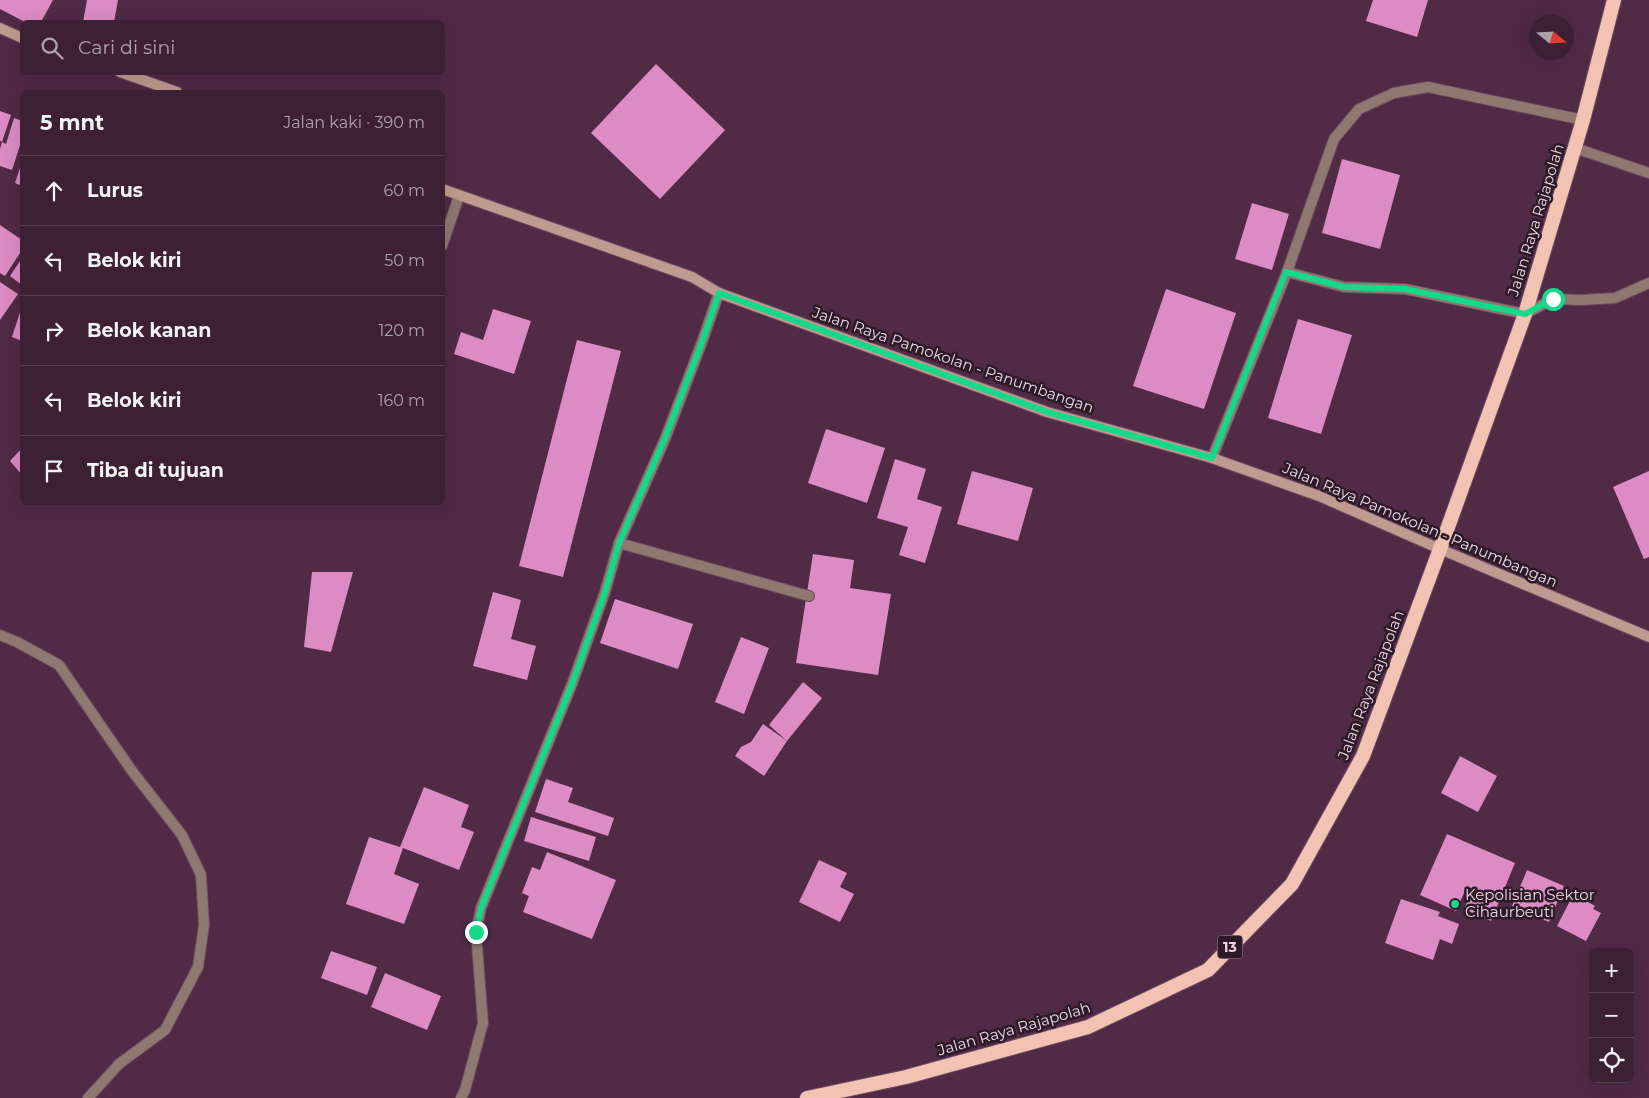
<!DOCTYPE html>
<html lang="id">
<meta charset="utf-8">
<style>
:root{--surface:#3d2034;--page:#482d40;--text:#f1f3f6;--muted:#ada3ac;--line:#563e4f}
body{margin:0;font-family:Montserrat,sans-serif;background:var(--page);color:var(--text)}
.controls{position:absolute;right:15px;bottom:15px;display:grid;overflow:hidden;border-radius:8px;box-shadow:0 5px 20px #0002}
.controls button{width:45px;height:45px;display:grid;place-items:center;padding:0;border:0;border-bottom:1px solid var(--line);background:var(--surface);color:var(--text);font:25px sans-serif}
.compass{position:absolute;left:1529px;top:15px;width:45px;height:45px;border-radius:50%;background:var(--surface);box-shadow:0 5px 20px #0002;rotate:108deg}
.stop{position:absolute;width:15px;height:15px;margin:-11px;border:4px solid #13d98a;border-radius:50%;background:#fff}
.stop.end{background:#13d98a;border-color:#fff;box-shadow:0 1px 5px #0008}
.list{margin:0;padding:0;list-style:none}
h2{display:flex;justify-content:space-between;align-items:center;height:65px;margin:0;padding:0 20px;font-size:21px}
h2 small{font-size:16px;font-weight:400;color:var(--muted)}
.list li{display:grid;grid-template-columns:32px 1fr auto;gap:15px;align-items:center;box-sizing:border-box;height:70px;padding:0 20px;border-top:1px solid var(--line)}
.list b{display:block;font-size:19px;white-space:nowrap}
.list em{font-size:16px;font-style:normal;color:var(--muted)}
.icon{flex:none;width:28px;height:28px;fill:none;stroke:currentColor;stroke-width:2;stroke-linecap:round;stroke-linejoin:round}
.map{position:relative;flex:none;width:1649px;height:1098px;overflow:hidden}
.search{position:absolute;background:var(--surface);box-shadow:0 5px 20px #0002;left:20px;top:20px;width:425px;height:55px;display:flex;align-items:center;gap:12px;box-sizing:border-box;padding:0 18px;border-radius:8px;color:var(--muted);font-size:19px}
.panel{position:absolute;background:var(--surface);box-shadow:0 5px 20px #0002;left:20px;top:90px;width:425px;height:415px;border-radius:8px}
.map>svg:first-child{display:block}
.building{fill:#dc8bc5}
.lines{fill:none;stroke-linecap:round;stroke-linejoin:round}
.service-casing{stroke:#6d4963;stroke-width:12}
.minor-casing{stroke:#6d4963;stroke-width:12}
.secondary-casing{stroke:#6d4963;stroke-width:12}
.trunk-casing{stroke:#6d4963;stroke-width:16}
.service{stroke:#907770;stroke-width:10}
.minor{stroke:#907770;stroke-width:10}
.secondary{stroke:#c09a8e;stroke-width:10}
.trunk{stroke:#f2c2b2;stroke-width:14}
.route{stroke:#13d98a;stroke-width:6}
.poi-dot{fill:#13d98a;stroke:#2c1a27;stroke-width:2}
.labels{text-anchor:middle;stroke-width:5;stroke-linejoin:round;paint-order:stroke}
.shield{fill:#2c1a27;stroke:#b49dad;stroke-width:1}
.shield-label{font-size:14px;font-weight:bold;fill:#efd5e6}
.street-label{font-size:15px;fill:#efd5e6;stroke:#2c1a27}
.poi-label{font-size:15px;fill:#efd5e6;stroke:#2c1a27;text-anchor:start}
</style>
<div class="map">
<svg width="1649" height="1098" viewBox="0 0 1649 1098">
<rect width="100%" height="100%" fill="#512a46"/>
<g class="building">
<path d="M0,0H53L41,22H25L0,9Z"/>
<path d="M87,0H118L114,22H83Z"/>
<path d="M1373,0H1428L1417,37L1366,21Z"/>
<path d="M656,64L725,130L660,199L591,133Z"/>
<path d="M0,111L11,115L2,142L0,141Z"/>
<path d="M14,118L22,121V139L12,170L0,166V149L2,142L6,144Z"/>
<path d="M1342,159L1400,175L1380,249L1322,233Z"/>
<path d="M22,162V186L15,183Z"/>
<path d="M1252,203L1289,214L1272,270L1235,259Z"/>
<path d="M0,225L22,240V250L5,276L0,273Z"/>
<path d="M22,258V285L10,276Z"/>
<path d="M0,282L18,294L0,320Z"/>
<path d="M1166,289L1236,313L1204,409L1133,386Z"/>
<path d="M22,306V341L12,337Z"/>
<path d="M493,309L531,321L514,374L454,354L461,332L483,340Z"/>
<path d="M1298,319L1352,335L1321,434L1268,418Z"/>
<path d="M577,340L621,351L563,577L519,566Z"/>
<path d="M826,429L885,448L867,503L808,483Z"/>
<path d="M22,448V475L10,461Z"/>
<path d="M895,459L926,469L917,499L942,507L925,563L899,555L908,527L877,518Z"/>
<path d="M972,471L1033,488L1018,541L957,524Z"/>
<path d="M1649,471V557L1644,559L1613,487Z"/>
<path d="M813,554L854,560L850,588L891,594L878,675L796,663Z"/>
<path d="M312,572H353L331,652L304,647Z"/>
<path d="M493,592L521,600L511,639L536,646L527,680L473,666Z"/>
<path d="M615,599L693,624L678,669L600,643Z"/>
<path d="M741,637L769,648L744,714L715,702Z"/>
<path d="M803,682L822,698L787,741L769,725Z"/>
<path d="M763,724L787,741L764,776L735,756L741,747L751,742Z"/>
<path d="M1460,756L1497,776L1478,812L1441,793Z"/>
<path d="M546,779L573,788L568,802L614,818L608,836L535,812Z"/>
<path d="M424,787L469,805L461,827L474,832L459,870L403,848L394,874L419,884L404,924L346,904L369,837L400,847Z"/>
<path d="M531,817L596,837L589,861L524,841Z"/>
<path d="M1447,834L1515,863L1491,921L1464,909L1473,889L1467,886L1456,911L1420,895Z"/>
<path d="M547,852L616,880L592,939L523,912L529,896L522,893L532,867L540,870Z"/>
<path d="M819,860L847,873L840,887L854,894L840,922L799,902Z"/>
<path d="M1527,870L1564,886L1549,922L1512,906Z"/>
<path d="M1572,897L1582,902L1583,899L1595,906L1593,909L1601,913L1586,941L1557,926Z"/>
<path d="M1401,899L1440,912L1438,916L1459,924L1452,944L1440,939L1433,960L1385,943Z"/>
<path d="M331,951L377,967L367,995L321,978Z"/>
<path d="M385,973L441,996L427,1030L371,1007Z"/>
</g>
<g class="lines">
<defs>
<g id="service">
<path d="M1583,120L1428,87L1394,93L1359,109L1334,139L1287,272L1344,287L1405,289L1525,314L1553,299L1581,300L1615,298L1649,283"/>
<path d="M1212,458L1287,272"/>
</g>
<g id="minor">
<path d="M1575,148L1649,173"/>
<path d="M442,246L459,196"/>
<path d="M619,543L809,596"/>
<path d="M0,635L17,642L59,665L132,771L182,835L201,875L204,925L198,967L165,1030L119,1064L88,1098"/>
<path d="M461,1098L465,1090L483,1023L476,932L481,908L572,684L605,592L619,543L665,439L702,342L719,293"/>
</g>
<g id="secondary">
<path d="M0,28L22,38"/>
<path d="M120,72L177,92"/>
<path d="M442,189L692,277L719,293L1047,412L1212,458L1319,496L1440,549L1649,637"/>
</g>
<path id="trunk" d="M807,1098L906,1077L1088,1027L1208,970L1292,884L1363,756L1440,549L1525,314L1583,120L1614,0"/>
</defs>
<use href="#service" class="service-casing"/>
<use href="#minor" class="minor-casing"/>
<use href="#secondary" class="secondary-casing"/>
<use href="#trunk" class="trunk-casing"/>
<use href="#service" class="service"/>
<use href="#minor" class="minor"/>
<use href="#secondary" class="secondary"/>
<use href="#trunk" class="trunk"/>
</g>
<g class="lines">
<path class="route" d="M476,932L481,908L572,684L605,592L619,543L665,438L702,342L719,293L1047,412L1212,458L1286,272L1344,287L1405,289L1525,314L1553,299"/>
</g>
<circle class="poi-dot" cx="1455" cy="904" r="5"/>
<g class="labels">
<rect class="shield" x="1217.5" y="935.5" width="25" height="23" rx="4"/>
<g class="shield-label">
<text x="1230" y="952">13</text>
</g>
<g class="street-label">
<text transform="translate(1536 220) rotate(-73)" y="5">Jalan Raya Rajapolah</text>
<text transform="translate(953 360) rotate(19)" y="5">Jalan Raya Pamokolan - Panumbangan</text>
<text transform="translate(1420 525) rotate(23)" y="5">Jalan Raya Pamokolan - Panumbangan</text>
<text transform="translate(1371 685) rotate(-69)" y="5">Jalan Raya Rajapolah</text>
<text transform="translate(1014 1029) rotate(-16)" y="5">Jalan Raya Rajapolah</text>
</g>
<g class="poi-label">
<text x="1465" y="900">Kepolisian Sektor<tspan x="1465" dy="17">Cihaurbeuti</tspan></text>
</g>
</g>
</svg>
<div class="controls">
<button>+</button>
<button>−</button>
<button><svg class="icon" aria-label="locate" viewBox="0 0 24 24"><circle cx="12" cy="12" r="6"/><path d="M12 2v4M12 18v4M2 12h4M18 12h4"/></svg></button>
</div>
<svg class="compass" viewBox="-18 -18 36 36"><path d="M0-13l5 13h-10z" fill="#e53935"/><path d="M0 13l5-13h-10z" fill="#ada3ac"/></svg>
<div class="stop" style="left:1553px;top:299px"></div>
<div class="stop end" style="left:476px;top:932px"></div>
<div class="search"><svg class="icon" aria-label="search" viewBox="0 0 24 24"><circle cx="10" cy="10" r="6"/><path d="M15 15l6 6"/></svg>Cari di sini</div>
<section class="panel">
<h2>5 mnt<small>Jalan kaki · 390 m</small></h2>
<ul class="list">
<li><svg class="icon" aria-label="ahead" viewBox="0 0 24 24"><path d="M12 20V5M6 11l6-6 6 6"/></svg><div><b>Lurus</b></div><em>60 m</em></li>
<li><svg class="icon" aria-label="left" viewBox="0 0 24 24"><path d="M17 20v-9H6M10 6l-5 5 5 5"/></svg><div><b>Belok kiri</b></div><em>50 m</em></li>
<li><svg class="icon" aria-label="right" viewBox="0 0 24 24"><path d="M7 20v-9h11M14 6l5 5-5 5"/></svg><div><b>Belok kanan</b></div><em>120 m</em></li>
<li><svg class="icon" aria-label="left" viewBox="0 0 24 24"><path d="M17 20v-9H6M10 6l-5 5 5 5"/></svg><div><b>Belok kiri</b></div><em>160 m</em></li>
<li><svg class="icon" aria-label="arrive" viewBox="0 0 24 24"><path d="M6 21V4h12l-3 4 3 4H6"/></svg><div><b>Tiba di tujuan</b></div></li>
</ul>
</section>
</div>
